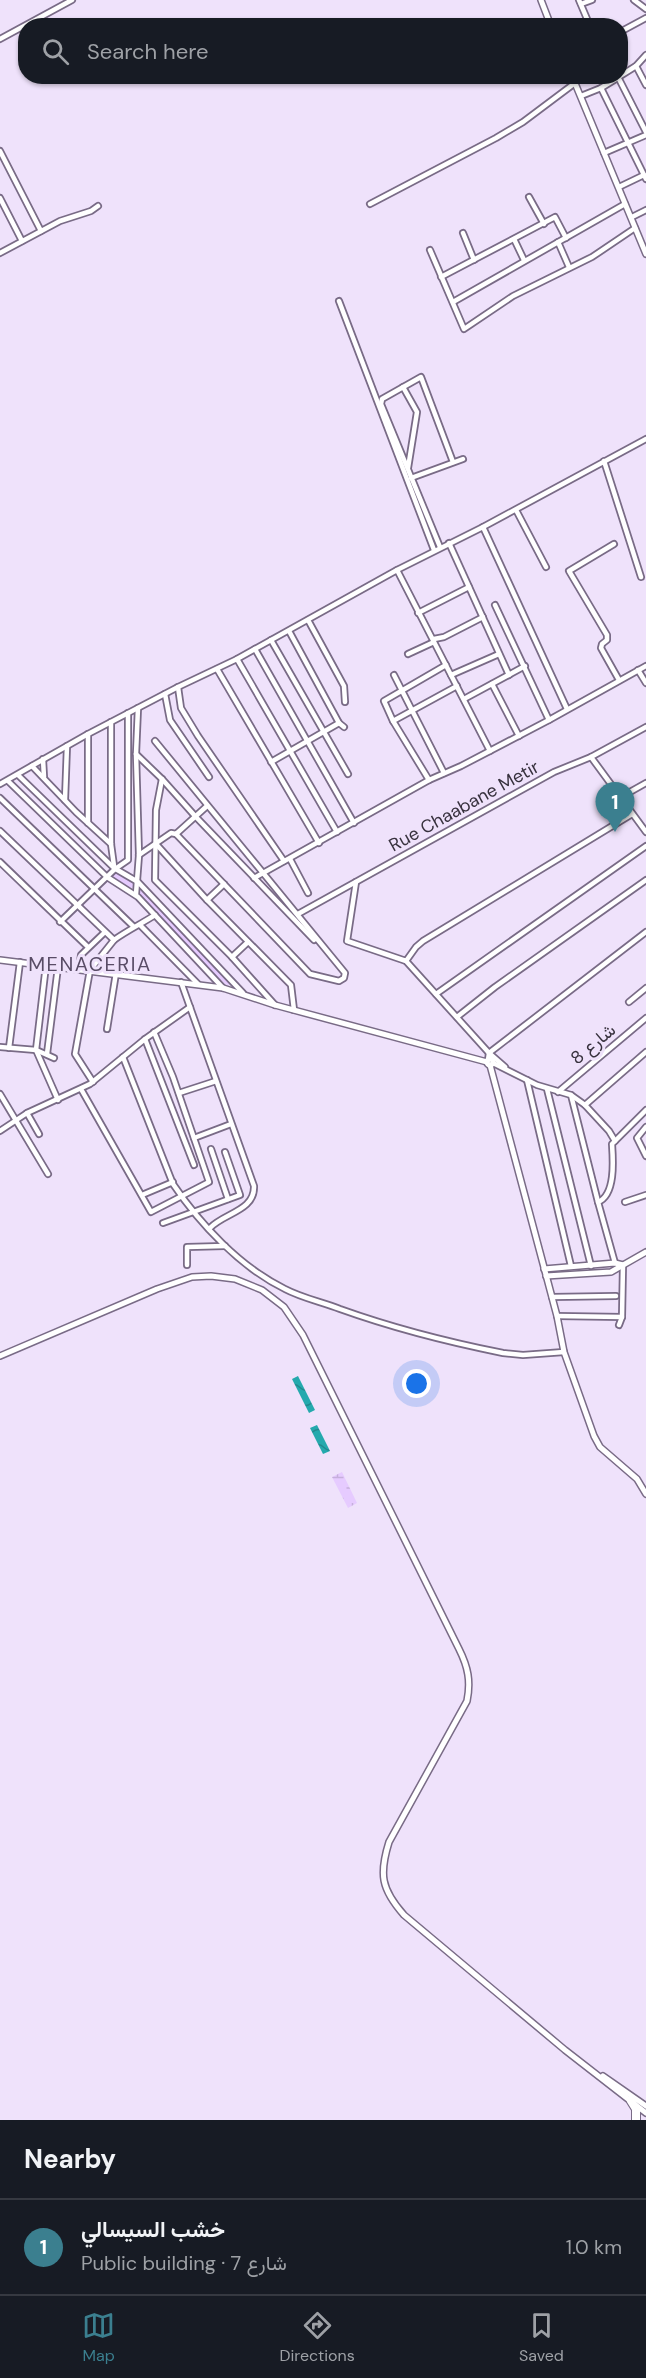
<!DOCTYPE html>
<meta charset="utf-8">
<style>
:root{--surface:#171b24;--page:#20242c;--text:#f1f3f6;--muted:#9ea1a6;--line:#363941;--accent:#3b7f8f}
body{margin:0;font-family:"DM Sans",Vazirmatn,sans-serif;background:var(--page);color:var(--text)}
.you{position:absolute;left:417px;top:1384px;width:21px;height:21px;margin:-15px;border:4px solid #fff;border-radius:50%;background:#1a73e8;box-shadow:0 0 0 9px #1a73e833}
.badge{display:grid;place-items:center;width:39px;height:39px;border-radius:50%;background:var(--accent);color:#fff;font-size:20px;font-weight:700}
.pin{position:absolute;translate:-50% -50px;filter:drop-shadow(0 2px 3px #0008)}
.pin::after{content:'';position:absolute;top:32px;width:21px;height:18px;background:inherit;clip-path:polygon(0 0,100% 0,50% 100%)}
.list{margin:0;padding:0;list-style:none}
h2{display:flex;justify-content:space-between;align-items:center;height:78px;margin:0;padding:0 24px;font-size:26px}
h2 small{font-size:20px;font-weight:400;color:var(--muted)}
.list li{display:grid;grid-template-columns:39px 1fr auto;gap:18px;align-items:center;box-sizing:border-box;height:96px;padding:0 24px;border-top:2px solid var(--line)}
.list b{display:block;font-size:22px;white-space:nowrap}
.list p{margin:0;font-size:20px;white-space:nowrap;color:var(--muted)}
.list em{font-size:20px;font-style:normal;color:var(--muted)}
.icon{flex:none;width:33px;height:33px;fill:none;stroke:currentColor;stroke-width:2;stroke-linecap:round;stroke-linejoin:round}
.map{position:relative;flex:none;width:646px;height:2120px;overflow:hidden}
.search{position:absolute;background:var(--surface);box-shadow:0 2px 4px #0004;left:18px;right:18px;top:18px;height:66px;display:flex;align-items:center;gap:15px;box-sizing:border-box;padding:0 21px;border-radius:24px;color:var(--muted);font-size:22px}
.sheet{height:174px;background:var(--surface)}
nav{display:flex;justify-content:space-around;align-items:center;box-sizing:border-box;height:84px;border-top:2px solid var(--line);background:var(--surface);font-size:16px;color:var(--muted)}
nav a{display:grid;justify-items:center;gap:3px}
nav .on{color:var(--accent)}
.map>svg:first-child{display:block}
.green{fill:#e6cbff}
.wetland{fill:url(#wetland-marsh)}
.water{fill:url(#water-waves)}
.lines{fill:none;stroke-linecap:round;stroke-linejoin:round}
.minor-casing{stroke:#796b86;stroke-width:8}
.tertiary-casing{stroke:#796b86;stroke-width:8}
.motorway-casing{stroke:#796b86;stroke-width:10}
.minor{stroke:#fff;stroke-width:4.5}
.tertiary{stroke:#fff;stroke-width:5}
.motorway{stroke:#fff;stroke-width:8}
.labels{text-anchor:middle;stroke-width:6;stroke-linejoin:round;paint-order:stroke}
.street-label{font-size:18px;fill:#38323e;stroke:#efe2fb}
.neighbourhood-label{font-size:20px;letter-spacing:1.5px;fill:#594c66;stroke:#efe2fb}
</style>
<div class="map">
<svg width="646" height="2120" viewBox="0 0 646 2120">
<defs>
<pattern id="wetland-marsh" width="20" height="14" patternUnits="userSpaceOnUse" patternTransform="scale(1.5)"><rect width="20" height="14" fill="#e6cbff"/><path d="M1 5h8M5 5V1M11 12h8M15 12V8" fill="none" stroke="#c6afdc"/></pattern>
<pattern id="water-waves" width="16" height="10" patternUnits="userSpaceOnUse" patternTransform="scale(1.5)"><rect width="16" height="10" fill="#24a9ad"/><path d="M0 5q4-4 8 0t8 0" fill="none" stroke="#208a8e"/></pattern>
</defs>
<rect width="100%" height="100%" fill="#efe2fb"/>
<g class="green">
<path d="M115,873L134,883V886L131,888L114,878L112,876Z"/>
<path d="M141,888L233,984L227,985L221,980L140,896L138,891Z"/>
</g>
<path class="wetland" d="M342,1472L357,1503L348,1508L332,1477Z"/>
<g class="water">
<path d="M298,1376L315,1410L309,1413L292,1379Z"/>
<path d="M317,1425L330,1451L323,1454L310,1428Z"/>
</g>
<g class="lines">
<defs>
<g id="minor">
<path d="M579,0L590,26"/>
<path d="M634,0L646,9"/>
<path d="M581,4L592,0"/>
<path d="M620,32L646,18"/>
<path d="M0,39L72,0"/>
<path d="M636,66L646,85"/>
<path d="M620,76L636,66L646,55"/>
<path d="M618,77L646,132"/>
<path d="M601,88L646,179"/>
<path d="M581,96L601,88L619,77"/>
<path d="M0,151L41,231"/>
<path d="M604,153L646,135"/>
<path d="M619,187L644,175"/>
<path d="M529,197L544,224"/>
<path d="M0,198L22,241"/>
<path d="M370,204L496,138L523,122L575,83"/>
<path d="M632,217L646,210"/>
<path d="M463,233L474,260"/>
<path d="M514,239L524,260"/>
<path d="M558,242L569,267"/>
<path d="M430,250L464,329L513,296L592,257L635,228"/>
<path d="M0,253L60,221L91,211L98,206"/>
<path d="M441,277L555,217L566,238"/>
<path d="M339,301L434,550"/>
<path d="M453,302L625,204"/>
<path d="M403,387L417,412L408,468"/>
<path d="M604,461L641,577"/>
<path d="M411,478L463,459"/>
<path d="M516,510L546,567"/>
<path d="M483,527L567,709"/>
<path d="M449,543L509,675"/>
<path d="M614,544L569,571L607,635V640L602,644L601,648L619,680"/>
<path d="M440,547L381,404L382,399L421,377L453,462"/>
<path d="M397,570L490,751"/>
<path d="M495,605L549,720"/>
<path d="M418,613L469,587"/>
<path d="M308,620L344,686L345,702"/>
<path d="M289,631L339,723L344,727"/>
<path d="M434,639L444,637L483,617"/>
<path d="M271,640L348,774"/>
<path d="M255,649L354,823"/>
<path d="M408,654L434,642"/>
<path d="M237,659L337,832"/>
<path d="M217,669L319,843"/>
<path d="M638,670L646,683"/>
<path d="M394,675L444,773"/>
<path d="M451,675L499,654"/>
<path d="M492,684L519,736"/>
<path d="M178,687L181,708L198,736L284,861"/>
<path d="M165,694L170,720L209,777"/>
<path d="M464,699L525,666"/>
<path d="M393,721L457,686"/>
<path d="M111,722V844L114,866"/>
<path d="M155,741L345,973L344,978L339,981L310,974L176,834"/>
<path d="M136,754L162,779L195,816L314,940"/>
<path d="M591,757L646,832"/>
<path d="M43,759L44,777"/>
<path d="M271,762L339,723"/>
<path d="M32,766L76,812L111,844"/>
<path d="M18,775L114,868L138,882L243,993"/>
<path d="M162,779L156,810L155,880L232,957L275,1005"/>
<path d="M429,780L393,721L384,701L446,665"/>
<path d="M8,781L107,877L138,897L223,988"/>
<path d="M0,784L88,734L178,687L237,659L397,570L483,527L646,439"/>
<path d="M621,797L646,783"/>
<path d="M0,798L133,926"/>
<path d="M65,800L67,746"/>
<path d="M88,823V734"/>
<path d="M0,831L114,940C128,930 141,924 155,915"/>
<path d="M156,844L207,900L291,985L294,1010"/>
<path d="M139,855L171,833L176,834L207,806"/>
<path d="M290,859L308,893"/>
<path d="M0,862L88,947"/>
<path d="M254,878L429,780L461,766L549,720L646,666"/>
<path d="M356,882L347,941L406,961L489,1053L505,1067"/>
<path d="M136,894L139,855L136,754L138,708"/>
<path d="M207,900L224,884"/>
<path d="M298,914L554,772L591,757L646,727"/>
<path d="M60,922L115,869L128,860V713"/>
<path d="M140,925L198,984"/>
<path d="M232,957L248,942"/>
<path d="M406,961L416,947L423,941L632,814"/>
<path d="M46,965L36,1050L58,1100"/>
<path d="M79,969L81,955L105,932"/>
<path d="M181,982L254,1186C255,1211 224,1213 210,1228"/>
<path d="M436,994L646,846"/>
<path d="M629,1002L646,988"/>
<path d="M457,1017L495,987L646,880"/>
<path d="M107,1029L116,973"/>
<path d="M145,1039L194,1165"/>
<path d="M0,1047L36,1050L54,1058"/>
<path d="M9,1048L20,962"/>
<path d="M47,1054L58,967"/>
<path d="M123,1057L173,1184C200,1224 240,1267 285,1289C302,1298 322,1302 340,1309C393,1328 448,1342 503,1353L523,1355L564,1352"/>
<path d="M488,1060L489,1053L646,932"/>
<path d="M493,1063L537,1085L571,1095L585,1105L609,1131L615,1141L612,1144C613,1159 616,1195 598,1202L615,1263"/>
<path d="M527,1080L571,1266"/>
<path d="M93,1082L75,1054L90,970L114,940"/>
<path d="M81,1089L151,1212L209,1182L173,1077L154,1032"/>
<path d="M547,1089L591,1266"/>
<path d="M558,1092L646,1018"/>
<path d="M179,1093L216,1081"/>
<path d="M0,1094L48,1174"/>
<path d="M571,1095L598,1202"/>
<path d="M585,1105L646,1052"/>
<path d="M27,1113L39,1134"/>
<path d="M646,1127L637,1138L646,1156"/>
<path d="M0,1131L27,1113L90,1084L145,1039L190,1007"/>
<path d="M194,1138L231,1124"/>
<path d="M615,1141L646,1110"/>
<path d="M211,1149L228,1199"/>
<path d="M142,1195L173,1182"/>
<path d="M625,1202L646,1195"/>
<path d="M163,1223L240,1195L225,1152"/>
<path d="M187,1265V1247L225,1246"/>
<path d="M552,1297L616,1296"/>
<path d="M557,1316L622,1317"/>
<path d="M619,1325L622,1317L623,1265"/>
</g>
<g id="tertiary">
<path d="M541,0L551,26"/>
<path d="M572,76L646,254"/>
<path d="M0,960L223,988L275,1005L487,1062"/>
<circle cx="490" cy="1062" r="3"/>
<path d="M490,1065L557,1316L564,1352L594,1436L600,1447L637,1479L646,1494"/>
<path d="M544,1269L615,1263L623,1265"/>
<path d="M546,1276L611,1272L646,1252"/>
<path d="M0,1356L157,1289L192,1277L211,1276L235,1279L262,1290L284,1307L303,1335L459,1649C468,1667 471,1681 467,1701L389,1842C379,1874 381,1889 404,1915L565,2050L646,2113"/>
<path d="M603,2076L646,2106"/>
</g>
<path id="motorway" d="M631,2101L636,2109V2120"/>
</defs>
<use href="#minor" class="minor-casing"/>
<use href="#tertiary" class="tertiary-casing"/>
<use href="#motorway" class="motorway-casing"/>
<use href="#minor" class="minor"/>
<use href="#tertiary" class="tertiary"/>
<use href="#motorway" class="motorway"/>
</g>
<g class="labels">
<g class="street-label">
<text transform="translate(464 806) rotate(-29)" y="6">Rue Chaabane Metir</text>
<text transform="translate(593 1044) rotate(-40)" y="6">شارع 8</text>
</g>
<g class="neighbourhood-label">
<text x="90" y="971">MENACERIA</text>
</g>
</g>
</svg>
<div class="you"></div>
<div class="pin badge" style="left:615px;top:832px">1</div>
<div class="search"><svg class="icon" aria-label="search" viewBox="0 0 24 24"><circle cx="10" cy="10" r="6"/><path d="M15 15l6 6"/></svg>Search here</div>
</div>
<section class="sheet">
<h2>Nearby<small></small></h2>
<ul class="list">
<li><span class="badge">1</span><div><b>خشب السيسالي</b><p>Public building · شارع 7</p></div><em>1.0 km</em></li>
</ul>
</section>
<nav>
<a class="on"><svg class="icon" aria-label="map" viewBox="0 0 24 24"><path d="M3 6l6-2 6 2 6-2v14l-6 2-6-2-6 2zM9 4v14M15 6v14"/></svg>Map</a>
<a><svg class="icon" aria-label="directions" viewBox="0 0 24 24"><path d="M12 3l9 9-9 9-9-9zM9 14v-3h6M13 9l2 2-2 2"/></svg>Directions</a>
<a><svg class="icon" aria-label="saved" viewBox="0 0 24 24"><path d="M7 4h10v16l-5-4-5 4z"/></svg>Saved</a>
</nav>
